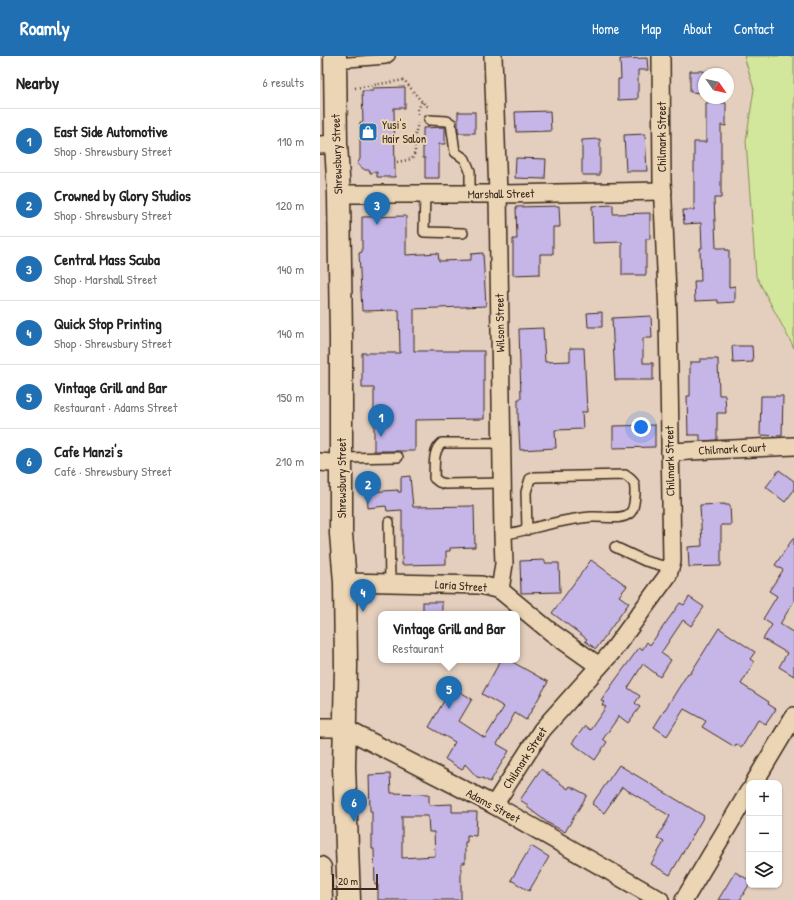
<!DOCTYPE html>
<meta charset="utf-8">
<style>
:root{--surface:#fff;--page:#f2f2f2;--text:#222;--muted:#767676;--line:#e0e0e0;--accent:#1f6fb2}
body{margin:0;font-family:"Patrick Hand",sans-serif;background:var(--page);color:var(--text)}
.controls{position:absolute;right:12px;bottom:12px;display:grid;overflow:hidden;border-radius:8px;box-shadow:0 1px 3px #0004}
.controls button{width:36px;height:36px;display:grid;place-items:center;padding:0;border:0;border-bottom:1px solid var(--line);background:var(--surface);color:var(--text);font:20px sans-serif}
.compass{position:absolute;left:378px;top:12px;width:36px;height:36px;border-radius:50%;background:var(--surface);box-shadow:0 1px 3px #0004;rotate:124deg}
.scale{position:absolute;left:12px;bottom:10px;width:46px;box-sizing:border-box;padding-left:4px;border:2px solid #3b2a1e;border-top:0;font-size:11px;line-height:14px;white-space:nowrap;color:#3b2a1e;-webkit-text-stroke:3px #ebd5b4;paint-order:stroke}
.you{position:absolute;left:321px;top:371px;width:14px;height:14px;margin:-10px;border:3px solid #fff;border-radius:50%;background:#1a73e8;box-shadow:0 0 0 6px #1a73e833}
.badge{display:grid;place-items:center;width:26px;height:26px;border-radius:50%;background:var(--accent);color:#fff;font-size:13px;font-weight:700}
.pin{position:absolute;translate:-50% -33px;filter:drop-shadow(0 1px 2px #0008)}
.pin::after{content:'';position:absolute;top:21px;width:14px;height:12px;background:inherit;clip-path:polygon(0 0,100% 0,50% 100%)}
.popup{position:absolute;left:58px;top:555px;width:142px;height:52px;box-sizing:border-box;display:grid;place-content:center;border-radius:8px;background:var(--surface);filter:drop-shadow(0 1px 3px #0005);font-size:13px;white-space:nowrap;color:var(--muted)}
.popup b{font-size:15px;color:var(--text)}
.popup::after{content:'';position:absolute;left:50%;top:100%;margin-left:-8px;border:8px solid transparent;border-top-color:var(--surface)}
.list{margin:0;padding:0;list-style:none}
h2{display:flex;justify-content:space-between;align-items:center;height:52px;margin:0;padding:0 16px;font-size:17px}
h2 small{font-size:13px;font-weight:400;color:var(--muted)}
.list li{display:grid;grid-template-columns:26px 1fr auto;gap:12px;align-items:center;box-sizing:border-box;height:64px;padding:0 16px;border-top:1px solid var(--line)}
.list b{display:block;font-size:15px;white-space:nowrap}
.list p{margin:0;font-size:13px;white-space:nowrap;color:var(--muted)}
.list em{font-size:13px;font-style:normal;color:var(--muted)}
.icon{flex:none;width:22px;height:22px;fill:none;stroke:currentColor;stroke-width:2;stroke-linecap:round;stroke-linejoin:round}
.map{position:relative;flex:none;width:474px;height:844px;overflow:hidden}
header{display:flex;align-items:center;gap:24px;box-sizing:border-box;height:56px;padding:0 20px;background:var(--accent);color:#fff}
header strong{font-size:19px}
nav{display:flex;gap:22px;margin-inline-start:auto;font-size:14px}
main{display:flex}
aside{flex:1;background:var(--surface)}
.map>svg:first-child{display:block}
.green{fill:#d2e79c;stroke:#86885d}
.building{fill:#c6b6e7;stroke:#3b2a1e;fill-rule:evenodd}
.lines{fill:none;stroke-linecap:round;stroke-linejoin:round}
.lane-casing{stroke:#3b2a1e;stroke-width:12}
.street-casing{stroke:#3b2a1e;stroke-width:20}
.primary-casing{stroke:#3b2a1e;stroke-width:25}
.path{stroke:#3b2a1e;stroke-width:2.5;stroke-dasharray:1 3;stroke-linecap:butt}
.lane{stroke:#ebd5b4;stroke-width:9}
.street{stroke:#ebd5b4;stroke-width:17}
.primary{stroke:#ebd5b4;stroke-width:22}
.labels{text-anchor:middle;stroke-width:4;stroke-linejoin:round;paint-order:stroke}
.poi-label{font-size:12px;fill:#3b2a1e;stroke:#ebd5b4;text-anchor:start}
.street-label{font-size:12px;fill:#3b2a1e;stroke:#ebd5b4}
</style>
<header>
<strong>Roamly</strong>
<nav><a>Home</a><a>Map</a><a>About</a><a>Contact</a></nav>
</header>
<main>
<aside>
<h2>Nearby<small>6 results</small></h2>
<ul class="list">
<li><span class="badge">1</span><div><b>East Side Automotive</b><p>Shop · Shrewsbury Street</p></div><em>110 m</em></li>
<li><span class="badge">2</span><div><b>Crowned by Glory Studios</b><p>Shop · Shrewsbury Street</p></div><em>120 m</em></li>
<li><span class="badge">3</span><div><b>Central Mass Scuba</b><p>Shop · Marshall Street</p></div><em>140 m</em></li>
<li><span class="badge">4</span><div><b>Quick Stop Printing</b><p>Shop · Shrewsbury Street</p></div><em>140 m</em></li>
<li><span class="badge">5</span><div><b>Vintage Grill and Bar</b><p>Restaurant · Adams Street</p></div><em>150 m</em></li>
<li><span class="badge">6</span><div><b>Cafe Manzi's</b><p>Café · Shrewsbury Street</p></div><em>210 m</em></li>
</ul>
</aside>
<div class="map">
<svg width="474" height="844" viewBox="0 0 474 844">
<rect width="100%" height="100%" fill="#e4cfbe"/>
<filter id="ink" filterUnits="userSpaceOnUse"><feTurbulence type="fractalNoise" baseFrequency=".025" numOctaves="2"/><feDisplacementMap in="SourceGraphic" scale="8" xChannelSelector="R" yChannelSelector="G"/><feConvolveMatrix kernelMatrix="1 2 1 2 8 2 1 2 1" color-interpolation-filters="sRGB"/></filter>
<g filter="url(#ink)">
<path class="green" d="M424,0H474V292L436,220L426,85L434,33Z"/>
<g class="building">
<path d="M327,2L328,14H318V43L298,44V23H301L300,3Z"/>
<path d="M370,15H384V37L370,36Z"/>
<path d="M85,31V52H74L75,121H57V116L50,117V114H45L37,108L40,103V66H43L42,35H53V32Z"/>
<path d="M386,47H406V70L401,69V142H394L396,192H405V194H409V231L415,230V246L398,247V244L375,245L374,225H381L380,192H382L381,167L364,168L363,154H374V86H386Z"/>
<path d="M230,55L231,75L196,76L195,56Z"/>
<rect x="138" y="56" width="17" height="21"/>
<path d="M125,71V88H119V122H105V102H103V72Z"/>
<path d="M325,78L327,115H306L304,79Z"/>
<path d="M280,83V119H262V84Z"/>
<path d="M196,102L226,103L225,123L195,122Z"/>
<path d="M293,149V158L330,157V183H326V219H302V186L273,187L272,150Z"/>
<path d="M239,150L240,171H233V198H220V218L193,219V183H197L196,151Z"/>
<path d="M86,160V199L118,197L119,205L151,204V198L163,197L166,250L94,253V295H164V363L95,364V395H54V332H42V297H80L79,254L42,255L39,197L42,196V161Z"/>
<path d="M282,256V271H268L267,257Z"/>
<path d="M331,260L332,282H323V307H333V324H295L292,262Z"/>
<path d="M223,272L225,306L250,305V292H264L267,356H262L263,373L235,374L236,392L200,394L198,360V343H201L199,273Z"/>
<path d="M412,290H432L433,306L413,307Z"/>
<path d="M380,303H398L399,339H405L406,357H397V384L380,385V379H368L367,340H370V306H380Z"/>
<path d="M441,340H463L462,380L440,379Z"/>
<path d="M335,369V391L293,392V370Z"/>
<path d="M459,414L474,425V434L465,446L446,431Z"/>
<path d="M90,420L93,451L154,450L155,491L130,492V495H126V508L82,509V454L67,455L66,450L48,452L47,436L78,434V436H81V421Z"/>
<path d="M405,448V449H410L411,469H401V510L369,511L368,491L382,490L380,449Z"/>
<path d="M474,481V545L460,568L474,577V620L459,611L467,597L443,583L452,569L443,563L457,540L449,535L463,514L455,509Z"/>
<path d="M225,504V507H239L240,536L201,537L200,505Z"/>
<path d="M271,504L307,530L299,540L309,547L276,593L265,585L267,583L232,557Z"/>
<path d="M369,541L384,551L371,570L363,564L341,597L351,604L340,621L323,608L308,632L320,640L315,647L320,651L308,667L299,660L283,683L287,686L275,704L252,687L265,670L270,674L286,651L282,649L284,646L281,645L294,626L319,592L322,594L327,586L330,589L360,547L364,549Z"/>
<rect x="103" y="546" width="19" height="12"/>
<path d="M399,572L435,596L430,603L434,606L421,628L449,646L448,648L456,653L446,668L438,664L422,691L416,688L415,691L382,671L386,665L364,653L347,680L334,671L368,617L370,618Z"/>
<path d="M181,604H189L228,626L206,664L195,657L186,673L177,688L189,695L170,726L162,722L157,721L145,708L142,714L125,703L135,686L109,671L132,631L152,643L139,665L165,682L184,651L162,638Z"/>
<path d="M299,709L384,760L350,819L331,808L344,786L337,782L350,760L302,731L284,757L272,748Z"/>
<path d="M221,713L248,733L250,730L267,739L245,776L228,767L207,751L208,749L200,744Z"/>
<path d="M70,718L71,737L109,738V749L132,748V756H157L156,780L147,779V786H145V807H141V844H58V829H55L54,793H52V755H50L49,719ZM82,760H108L109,776H114L115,800L82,802Z"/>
<path d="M211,790L229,801L209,835L191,824Z"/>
<path d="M415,816L429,824V829L420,844H398Z"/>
</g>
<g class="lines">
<defs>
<g id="lane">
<path d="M16,7L66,3L70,0"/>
<path d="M109,64L127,65L131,67L135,96L145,103L150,115V138"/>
<path d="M105,138L104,176L143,177"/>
<path d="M182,387H122C112,395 115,410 114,422L119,426L125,428L183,427"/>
<path d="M22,402L78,401"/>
<path d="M69,466L70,527"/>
<path d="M183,479C212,473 242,463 271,461C283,460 301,465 310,457C315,453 316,433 314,427C312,424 308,421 305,419L215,421L210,423L206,436L207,474"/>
<path d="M295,491L325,505L351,512"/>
</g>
<g id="street">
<path d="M173,0L178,138L183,479L184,508L180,534"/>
<path d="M0,89L16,88"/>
<path d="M19,138H178L343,135"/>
<path d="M350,396L474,390"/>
<path d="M0,406L22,408"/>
<path d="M25,526L161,529L180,534L231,576L279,610"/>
<path d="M0,672H24L174,749L340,844"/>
<path d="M434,727L474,660"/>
<path d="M174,749L222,674L291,597L348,519L352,505L348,259L342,124L341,0"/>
<path d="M364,844L429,735"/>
</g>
<g id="primary">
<path d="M15,0L16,88L19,138L21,283V478L25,526L26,610L24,711L29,844"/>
<path d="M0,812L1,844"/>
</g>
</defs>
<use href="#lane" class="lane-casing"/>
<use href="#street" class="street-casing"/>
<use href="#primary" class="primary-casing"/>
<g class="path">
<path d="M35,32L84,24C93,34 99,45 110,52"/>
<path d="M98,58V53L102,46"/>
<path d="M77,106L92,103L95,96V79L98,67"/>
</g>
<use href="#lane" class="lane"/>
<use href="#street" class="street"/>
<use href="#primary" class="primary"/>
</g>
</g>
<defs>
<symbol id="shop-square" viewBox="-11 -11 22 22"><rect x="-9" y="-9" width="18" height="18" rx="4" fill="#1f6fb2" stroke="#ebd5b4"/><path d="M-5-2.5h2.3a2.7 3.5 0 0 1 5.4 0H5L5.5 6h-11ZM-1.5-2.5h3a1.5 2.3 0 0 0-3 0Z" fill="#fff"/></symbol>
</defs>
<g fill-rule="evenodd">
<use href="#shop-square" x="37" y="65" width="22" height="22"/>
</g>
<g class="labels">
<g class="poi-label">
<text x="62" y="73">Yusi's<tspan x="62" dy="14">Hair Salon</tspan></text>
</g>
<g class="street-label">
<text transform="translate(342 81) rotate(-90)" y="4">Chilmark Street</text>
<text transform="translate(17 98) rotate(-92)" y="4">Shrewsbury Street</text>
<text transform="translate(181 138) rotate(-1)" y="4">Marshall Street</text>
<text transform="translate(180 267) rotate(-91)" y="4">Wilson Street</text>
<text transform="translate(412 393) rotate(-3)" y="4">Chilmark Court</text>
<text transform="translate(350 405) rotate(-91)" y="4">Chilmark Street</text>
<text transform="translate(22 422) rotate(-90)" y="4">Shrewsbury Street</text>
<text transform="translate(141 530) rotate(4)" y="4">Laria Street</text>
<text transform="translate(205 702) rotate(-57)" y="4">Chilmark Street</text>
<text transform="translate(173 750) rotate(28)" y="4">Adams Street</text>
</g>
</g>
</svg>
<div class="controls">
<button>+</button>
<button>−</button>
<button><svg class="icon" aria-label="layers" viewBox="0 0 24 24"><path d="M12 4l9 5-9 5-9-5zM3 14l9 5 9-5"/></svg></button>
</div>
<svg class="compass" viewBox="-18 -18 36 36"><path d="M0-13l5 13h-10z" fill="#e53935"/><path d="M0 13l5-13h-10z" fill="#767676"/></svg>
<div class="scale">20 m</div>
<div class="you"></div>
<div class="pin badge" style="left:61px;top:381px">1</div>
<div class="pin badge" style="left:48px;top:448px">2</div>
<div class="pin badge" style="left:57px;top:169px">3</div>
<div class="pin badge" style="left:43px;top:556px">4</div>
<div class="pin badge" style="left:129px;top:653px">5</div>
<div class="popup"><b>Vintage Grill and Bar</b>Restaurant</div>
<div class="pin badge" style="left:34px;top:766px">6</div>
</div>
</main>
